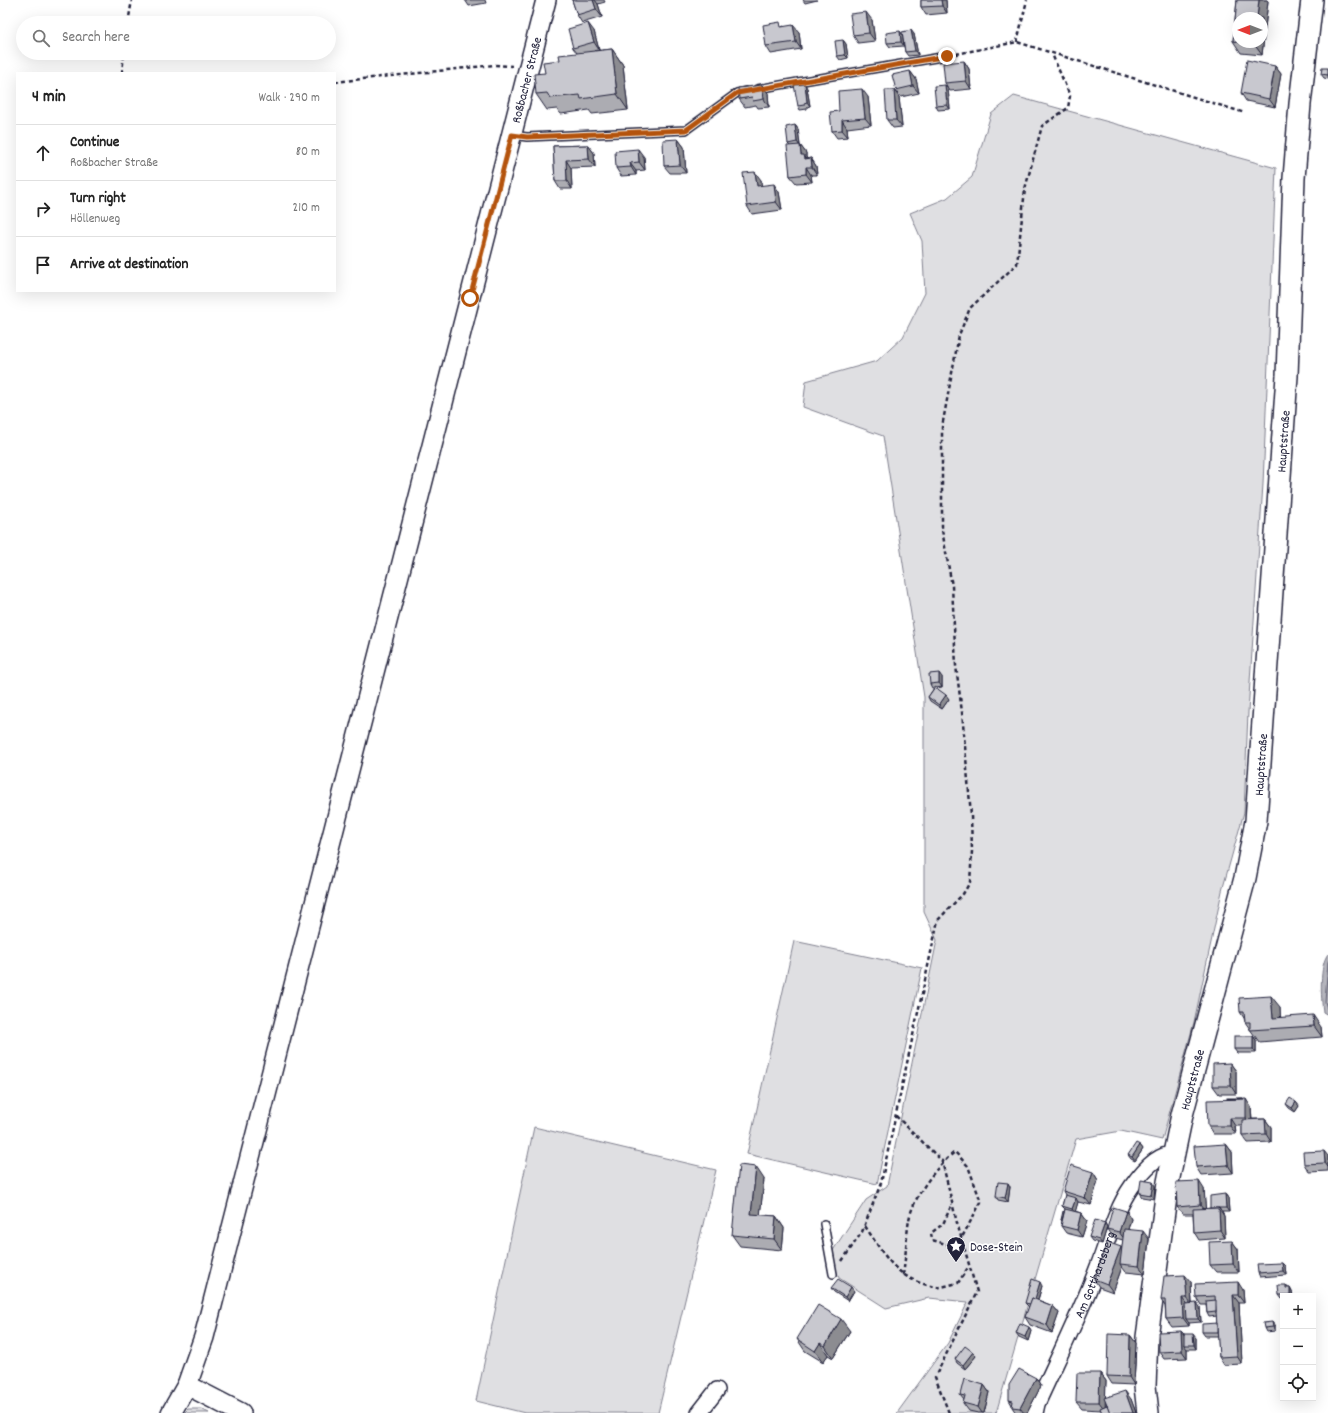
<!DOCTYPE html>
<meta charset="utf-8">
<style>
:root{--surface:#fff;--page:#f2f2f2;--text:#222;--muted:#767676;--line:#e0e0e0}
body{margin:0;font-family:Dekko,sans-serif;background:var(--page);color:var(--text)}
.controls{position:absolute;right:12px;bottom:12px;display:grid;overflow:hidden;border-radius:0px;box-shadow:0 4px 16px #0002}
.controls button{width:36px;height:36px;display:grid;place-items:center;padding:0;border:0;border-bottom:1px solid var(--line);background:var(--surface);color:var(--text);font:20px sans-serif}
.compass{position:absolute;left:1232px;top:12px;width:36px;height:36px;border-radius:50%;background:var(--surface);box-shadow:0 4px 16px #0002;rotate:270deg}
.stop{position:absolute;width:12px;height:12px;margin:-9px;border:3px solid #b45309;border-radius:50%;background:#fff}
.stop.end{background:#b45309;border-color:#fff;box-shadow:0 1px 4px #0008}
.list{margin:0;padding:0;list-style:none}
h2{display:flex;justify-content:space-between;align-items:center;height:52px;margin:0;padding:0 16px;font-size:17px}
h2 small{font-size:13px;font-weight:400;color:var(--muted)}
.list li{display:grid;grid-template-columns:26px 1fr auto;gap:12px;align-items:center;box-sizing:border-box;height:56px;padding:0 16px;border-top:1px solid var(--line)}
.list b{display:block;font-size:15px;white-space:nowrap}
.list p{margin:0;font-size:13px;white-space:nowrap;color:var(--muted)}
.list em{font-size:13px;font-style:normal;color:var(--muted)}
.icon{flex:none;width:22px;height:22px;fill:none;stroke:currentColor;stroke-width:2;stroke-linecap:round;stroke-linejoin:round}
.map{position:relative;flex:none;width:1328px;height:1413px;overflow:hidden}
.search{position:absolute;background:var(--surface);box-shadow:0 4px 16px #0002;left:16px;top:16px;width:320px;height:44px;display:flex;align-items:center;gap:10px;box-sizing:border-box;padding:0 14px;border-radius:22px;color:var(--muted);font-size:15px}
.panel{position:absolute;background:var(--surface);box-shadow:0 4px 16px #0002;left:16px;top:72px;width:320px;height:220px;border-radius:0px}
.map>svg:first-child{display:block}
.green{fill:#dfdfe2;stroke:#80808e}
.water{fill:#b4b4bc;stroke:#7a7a88}
.lines{fill:none;stroke-linecap:round;stroke-linejoin:round}
.shore{stroke:#5c5c6f;stroke-width:1}
.service-casing{stroke:#22223b;stroke-width:10}
.minor-casing{stroke:#22223b;stroke-width:18}
.tertiary-casing{stroke:#22223b;stroke-width:22}
.secondary-casing{stroke:#22223b;stroke-width:24}
.path{stroke:#22223b;stroke-width:2.5;stroke-dasharray:4 3;stroke-linecap:butt}
.service{stroke:#fff;stroke-width:7}
.minor{stroke:#fff;stroke-width:15}
.tertiary{stroke:#fff;stroke-width:19}
.secondary{stroke:#fff;stroke-width:21}
.wall{fill:#acacb2;stroke:#22223b;fill-rule:evenodd}
.shaded-wall{fill:#8c8c91;stroke:#22223b}
.building{fill:#c8c8cf;stroke:#22223b}
.route{stroke:#b45309;stroke-width:5}
.labels{text-anchor:middle;stroke-width:3.5;stroke-linejoin:round;paint-order:stroke}
.street-label{font-size:13px;fill:#22223b;stroke:#fff}
.poi-label{font-size:13px;fill:#22223b;stroke:#fff;text-anchor:start}
</style>
<div class="map">
<svg width="1328" height="1413" viewBox="0 0 1328 1413">
<rect width="100%" height="100%" fill="#fff"/>
<filter id="ink" filterUnits="userSpaceOnUse"><feTurbulence type="fractalNoise" baseFrequency=".025" numOctaves="2"/><feDisplacementMap in="SourceGraphic" scale="8" xChannelSelector="R" yChannelSelector="G"/><feConvolveMatrix kernelMatrix="1 2 1 2 8 2 1 2 1" color-interpolation-filters="sRGB"/></filter>
<g filter="url(#ink)">
<g class="green">
<path d="M1014,96L1276,168L1263,484L1248,712L1244,812L1222,891L1194,1022L1162,1140L1121,1131L1076,1139L996,1413H897L948,1343L968,1302L929,1298L886,1308L839,1278L830,1255L866,1200L887,1186L937,940L924,912V697L883,436L803,407L806,381L877,361L903,337L925,293L922,241L910,213L947,198L972,177L991,114Z"/>
<path d="M794,941L922,968L877,1184L747,1154Z"/>
<path d="M534,1127L716,1170L658,1413H525L476,1401Z"/>
<path d="M188,1409H201L209,1413H184Z"/>
</g>
<path class="water" d="M1328,954V1015L1323,1012C1321,998 1319,965 1328,954Z"/>
<g class="lines">
<path class="shore" d="M1328,962L1325,1002L1328,1011"/>
<defs>
<g id="service">
<path d="M757,89L947,56"/>
<path d="M512,135L527,137L686,130L737,93L746,91"/>
<path d="M824,1224L833,1274"/>
</g>
<g id="minor">
<path d="M699,1413L717,1390"/>
<path id="s1" d="M1035,1413L1037,1404C1058,1358 1081,1312 1099,1264C1109,1238 1115,1210 1132,1186C1141,1173 1156,1154 1173,1154"/>
</g>
<g id="tertiary">
<path d="M187,1385L241,1413"/>
<path id="s2" d="M171,1413L187,1385L204,1337L546,0"/>
</g>
<g id="secondary">
<path id="s3" d="M1148,1413L1145,1386L1147,1337L1168,1182L1182,1115L1245,878L1256,821L1287,376L1294,178L1300,104L1312,0"/>
</g>
</defs>
<use href="#service" class="service-casing"/>
<use href="#minor" class="minor-casing"/>
<use href="#tertiary" class="tertiary-casing"/>
<use href="#secondary" class="secondary-casing"/>
<g class="path">
<path d="M128,23L132,0"/>
<path d="M1017,42L1027,0"/>
<path d="M956,54L1017,42L1245,113"/>
<path d="M122,73L124,53"/>
<path d="M335,82L494,65L512,66"/>
<path d="M896,1116L942,1161L957,1223L977,1292L935,1377L949,1413"/>
<path d="M865,1226C885,1256 896,1280 936,1287C942,1288 951,1284 958,1283L969,1266"/>
<path d="M842,1261L862,1232L881,1183L938,920L963,894L970,882L972,851L971,815L962,712L956,666L952,586L942,530V427L959,335L970,308L1017,264L1025,189L1042,126L1068,108L1070,96L1052,54"/>
<path d="M903,1275C906,1257 906,1238 909,1220C913,1197 937,1165 955,1152L968,1166L981,1202L961,1239L953,1246L932,1240L931,1233L943,1224L952,1204"/>
</g>
<use href="#service" class="service"/>
<use href="#minor" class="minor"/>
<use href="#tertiary" class="tertiary"/>
<use href="#secondary" class="secondary"/>
</g>
<g class="wall">
<path d="M465,0H485L486,3L469,6Z"/>
<path d="M572,0H604L605,2L598,4L602,17L582,23L577,15Z"/>
<path d="M803,0H817L805,3Z"/>
<path d="M921,0H946L947,13L926,15L921,7Z"/>
<path d="M1237,0H1267L1268,1L1262,55L1241,53L1233,41Z"/>
<path d="M872,20L875,41L858,43L853,35Z"/>
<path d="M783,26L799,32L801,49L771,54L766,46Z"/>
<path d="M594,31L599,50L594,51L612,49L623,65L628,110L592,114L589,110L561,114L557,109L547,110L536,94L545,73L560,60L577,53L573,48Z"/>
<path d="M903,34H914L918,55L908,56L905,52L904,46L890,47L887,43Z"/>
<path d="M843,40L846,44L848,58L840,60L837,56Z"/>
<path d="M964,61L969,69L971,89L950,91L945,83Z"/>
<path d="M1275,66L1281,74L1275,107L1246,101L1241,93Z"/>
<path d="M1328,68V79L1324,78L1321,74Z"/>
<path d="M910,71L916,79L919,93L901,97L896,90Z"/>
<path d="M945,85L948,89L950,109L938,110L936,106Z"/>
<path d="M807,88L810,106L807,107V109L800,110L798,106Z"/>
<path d="M894,90L899,97L902,127L893,128L887,120Z"/>
<path d="M768,93L769,107L758,108L756,105L745,107L739,99Z"/>
<path d="M868,97L871,125L847,128L848,137L837,138L832,131L839,111Z"/>
<path d="M795,125L798,129L800,145L806,153V157L807,159L811,158L816,166L817,175H811L812,182L796,183L790,176V146L788,144Z"/>
<path d="M678,139L684,147L686,173H670L664,166Z"/>
<path d="M588,145L594,153L595,167L571,168L572,189H560L555,181L553,146Z"/>
<path d="M644,157L645,170L636,171V175L621,176L616,168Z"/>
<path d="M761,180V186L779,192L782,210L752,214L747,206Z"/>
<path d="M942,677V687L936,688L949,699L942,709L930,701L928,697L934,688H932L930,684Z"/>
<path d="M1280,1007V1017L1321,1027L1322,1037L1259,1042L1245,1022L1244,1018L1240,1012Z"/>
<path d="M1253,1036L1256,1040V1053H1237L1234,1049Z"/>
<path d="M1230,1063L1236,1071V1094H1219L1213,1086Z"/>
<path d="M1243,1098L1251,1107L1252,1119H1265L1271,1127V1142L1248,1143L1242,1135V1126H1235L1236,1134H1213L1208,1126L1227,1099Z"/>
<path d="M1296,1102L1299,1106L1295,1112L1289,1108L1286,1104Z"/>
<path d="M1226,1144L1232,1152L1233,1173L1201,1175L1196,1167Z"/>
<path d="M1140,1145L1143,1149L1135,1161L1131,1159L1128,1155Z"/>
<path d="M1328,1156V1171L1309,1172L1304,1164Z"/>
<path d="M1093,1172L1098,1180L1091,1205L1078,1202L1075,1211L1081,1213L1087,1221L1082,1237L1066,1233L1061,1226L1062,1221L1061,1220L1065,1209L1062,1206L1065,1195L1063,1191Z"/>
<path d="M764,1179L760,1215L776,1216L784,1228L782,1250L740,1246L732,1235Z"/>
<path d="M1008,1183L1010,1187L1008,1202L998,1200L996,1196Z"/>
<path d="M1155,1186L1154,1199L1142,1197L1139,1193Z"/>
<path d="M1204,1189L1205,1209L1210,1208L1225,1194L1228,1198L1229,1212H1222L1224,1216L1225,1238L1199,1240L1194,1232L1193,1214H1183L1177,1207Z"/>
<path d="M1126,1211L1131,1219L1128,1229L1149,1239L1145,1274L1126,1272L1122,1267L1113,1292L1099,1287L1094,1279L1122,1248L1123,1240L1112,1237L1107,1229Z"/>
<path d="M1105,1223L1107,1227L1102,1244L1092,1241L1089,1237Z"/>
<path d="M1232,1241L1238,1249L1239,1272H1216L1210,1265Z"/>
<path d="M1282,1263L1285,1266L1286,1275L1260,1277L1258,1273Z"/>
<path d="M1191,1282L1192,1303L1200,1307L1201,1322L1189,1323V1326L1172,1327L1166,1319L1165,1306L1161,1300Z"/>
<path d="M1286,1285L1288,1288H1290L1292,1292L1293,1296H1283V1299H1282L1279,1295Z"/>
<path d="M1042,1286L1038,1300L1053,1306L1059,1313L1052,1333L1030,1325L1025,1317L1029,1307L1025,1303Z"/>
<path d="M831,1288L854,1291L848,1301L834,1292Z"/>
<path d="M1243,1290L1244,1303H1239L1242,1364L1224,1365L1219,1357L1218,1336H1205L1202,1332L1217,1323V1316L1209,1317L1207,1313L1206,1305H1201L1196,1297Z"/>
<path d="M1275,1326V1331L1266,1332L1264,1328Z"/>
<path d="M850,1331L833,1358L828,1355L823,1362L805,1351L797,1339Z"/>
<path d="M1031,1331L1028,1341L1019,1337L1016,1333Z"/>
<path d="M1181,1331L1184,1334L1196,1338V1349H1187V1358L1164,1359L1159,1352Z"/>
<path d="M1130,1335L1136,1343L1134,1385L1112,1384L1107,1376Z"/>
<path d="M976,1356L965,1369L957,1363L955,1359Z"/>
<path d="M1100,1373L1106,1381L1105,1398L1131,1399L1136,1413H1102L1101,1410L1082,1409L1076,1402ZM1105,1401L1107,1405L1105,1406Z"/>
<path d="M1036,1378L1041,1386L1027,1413H1016L1012,1407V1405L1009,1400Z"/>
<path d="M984,1385L989,1392L984,1413H978L969,1411L963,1403L964,1400L960,1395Z"/>
</g>
<g class="shaded-wall">
<path d="M593,0H595L598,4L602,17L596,9Z"/>
<path d="M941,0H946L947,13L942,6Z"/>
<path d="M1259,0H1267L1268,1L1262,55L1254,44V42H1262V18H1257Z"/>
<path d="M866,12L872,20L875,41L869,33Z"/>
<path d="M588,23L594,31L599,50L594,42Z"/>
<path d="M793,25L799,32L801,49L796,42Z"/>
<path d="M911,30L914,34L918,55L915,51Z"/>
<path d="M900,31L903,35L904,46L901,42Z"/>
<path d="M843,40L846,44L848,58L845,55Z"/>
<path d="M612,49L623,65L628,110L617,94Z"/>
<path d="M964,61L969,69L971,89L966,81Z"/>
<path d="M1275,66L1281,74L1275,107L1269,99Z"/>
<path d="M910,71L916,79L919,93L913,86Z"/>
<path d="M805,84L807,88L810,106L807,102Z"/>
<path d="M762,85L768,93L769,107L764,99Z"/>
<path d="M945,85L948,89L950,109L947,105Z"/>
<path d="M862,89L868,97L871,125L865,118Z"/>
<path d="M894,90L899,97L902,127L896,120Z"/>
<path d="M842,120L847,128L848,137L842,130Z"/>
<path d="M795,125L798,129L800,146L797,142Z"/>
<path d="M678,139L684,147L686,173L680,165Z"/>
<path d="M588,145L594,153L595,167L589,159Z"/>
<path d="M800,145L806,153V157L810,163L801,155Z"/>
<path d="M638,149L644,157L645,170L639,162Z"/>
<path d="M811,158L816,166L817,175L812,167Z"/>
<path d="M566,160L571,168L572,189L567,181Z"/>
<path d="M630,163L636,171V175L631,167Z"/>
<path d="M806,167L811,175L812,182L806,174Z"/>
<path d="M755,172L761,180L762,194L757,186Z"/>
<path d="M774,184L779,192L782,210L776,202Z"/>
<path d="M939,673L942,677V687L939,683Z"/>
<path d="M946,695L949,699L942,709L939,705Z"/>
<path d="M1271,996L1280,1007L1281,1028L1273,1018Z"/>
<path d="M1313,1015L1321,1027L1322,1037L1314,1026Z"/>
<path d="M1253,1036L1256,1040V1053L1253,1049Z"/>
<path d="M1230,1063L1236,1071V1094L1231,1086Z"/>
<path d="M1243,1098L1246,1101V1099L1251,1107L1252,1126L1246,1118Z"/>
<path d="M1296,1102L1299,1106L1295,1112L1292,1108Z"/>
<path d="M1230,1118L1235,1126L1236,1134L1230,1126Z"/>
<path d="M1265,1119L1271,1127V1142L1266,1134Z"/>
<path d="M1226,1144L1232,1152L1233,1173L1228,1165Z"/>
<path d="M1140,1145L1143,1149L1135,1161L1132,1157Z"/>
<path d="M1324,1151L1328,1156V1167L1325,1163Z"/>
<path d="M756,1167L764,1179L759,1226L751,1214Z"/>
<path d="M1093,1172L1098,1180L1091,1205L1085,1198Z"/>
<path d="M1199,1181L1204,1189L1206,1213L1200,1205Z"/>
<path d="M1153,1182L1155,1186L1154,1199L1151,1195Z"/>
<path d="M1008,1183L1010,1187L1008,1202L1005,1198Z"/>
<path d="M1225,1194L1228,1198L1229,1212L1226,1208Z"/>
<path d="M1076,1198L1078,1202L1075,1213L1072,1209Z"/>
<path d="M1219,1208L1224,1216L1225,1238L1220,1230Z"/>
<path d="M1126,1211L1131,1219L1125,1240L1119,1232Z"/>
<path d="M1081,1213L1087,1221L1082,1237L1077,1230Z"/>
<path d="M776,1216L784,1228L782,1250L774,1239Z"/>
<path d="M1105,1223L1107,1227L1102,1244L1099,1240Z"/>
<path d="M1143,1231L1149,1239L1145,1274L1139,1266Z"/>
<path d="M1232,1241L1238,1249L1239,1272L1233,1264Z"/>
<path d="M1121,1247L1127,1255L1120,1264L1122,1267L1113,1292L1107,1284Z"/>
<path d="M1282,1263L1285,1266L1286,1275L1283,1271Z"/>
<path d="M1185,1275L1191,1282L1192,1306L1187,1298Z"/>
<path d="M1040,1282L1042,1286L1035,1309L1033,1305Z"/>
<path d="M1238,1282L1243,1290L1244,1303L1238,1295Z"/>
<path d="M851,1287L854,1291L848,1301L845,1297Z"/>
<path d="M1290,1288L1292,1292L1293,1296H1291L1290,1295Z"/>
<path d="M1233,1295L1239,1303L1242,1364L1237,1356Z"/>
<path d="M1182,1298L1188,1306L1186,1319L1189,1323V1326L1183,1318Z"/>
<path d="M1197,1303L1200,1307L1201,1322L1198,1319Z"/>
<path d="M1053,1306L1059,1313L1052,1333L1047,1325Z"/>
<path d="M841,1319L850,1331L833,1358L825,1346Z"/>
<path d="M1272,1322L1275,1326V1331L1273,1327Z"/>
<path d="M1029,1327L1031,1331L1028,1341L1025,1337Z"/>
<path d="M1181,1331L1187,1338L1184,1345L1187,1349V1358L1182,1351Z"/>
<path d="M1193,1334L1196,1338V1349L1194,1345Z"/>
<path d="M1130,1335L1136,1343L1134,1385L1129,1377Z"/>
<path d="M820,1343L828,1355L823,1362L815,1351Z"/>
<path d="M973,1352L976,1356L965,1369L963,1365Z"/>
<path d="M1100,1373L1106,1381L1105,1410L1099,1402Z"/>
<path d="M1036,1378L1041,1386L1027,1413H1024L1020,1408Z"/>
<path d="M984,1385L989,1392L984,1413H982L978,1407Z"/>
<path d="M1125,1391L1131,1399L1136,1413H1133Z"/>
</g>
<g class="building">
<path d="M572,0H593L596,9L577,15Z"/>
<path d="M921,0H941L942,6L921,7Z"/>
<path d="M1237,0H1259L1257,18H1238V42H1254V44L1233,41Z"/>
<path d="M866,12L869,33L853,35L850,14Z"/>
<path d="M780,22L781,27L793,25L796,42L766,46L763,25Z"/>
<path d="M588,23L594,42L573,48L568,29Z"/>
<path d="M911,30L915,51L905,52L902,32Z"/>
<path d="M900,31L901,42L887,43L886,33Z"/>
<path d="M843,40L845,55L837,56L835,41Z"/>
<path d="M612,49L617,94L581,99L580,95L550,98L547,93L536,94L534,74L545,73L543,62L560,60L559,55Z"/>
<path d="M1247,60L1275,66L1269,99L1241,93Z"/>
<path d="M964,61L966,81L945,83L943,63Z"/>
<path d="M1322,68H1328V75L1321,74Z"/>
<path d="M910,71L913,86L896,90L892,75Z"/>
<path d="M805,84L807,102L804,103V105L798,106L794,85Z"/>
<path d="M762,85L764,99L753,101L752,97L739,99L738,88Z"/>
<path d="M945,85L947,105L936,106L934,86Z"/>
<path d="M862,89L865,118L842,120V130L832,131L830,112L839,111L838,91Z"/>
<path d="M885,90H894L896,120H887Z"/>
<path d="M795,125L797,142L788,144L786,127Z"/>
<path d="M678,139L680,165L664,166L663,140Z"/>
<path d="M588,145L589,159L566,160L567,181H555L553,146Z"/>
<path d="M800,145L801,155H804L805,159L811,158L812,167H806V174L790,176L787,146Z"/>
<path d="M638,149L639,162L630,163L631,167L616,168L615,151Z"/>
<path d="M755,172L757,186L774,184L776,202L747,206L743,173Z"/>
<path d="M939,673V683L930,684L929,674Z"/>
<path d="M935,687L946,695L939,705L928,697Z"/>
<path d="M1271,996L1273,1018L1313,1015L1314,1026L1250,1030V1022H1245L1244,1012H1240L1239,998Z"/>
<rect x="1234" y="1036" width="19" height="13"/>
<path d="M1230,1063L1231,1086H1213V1064Z"/>
<rect x="1227" y="1098" width="16" height="1"/>
<path d="M1290,1098L1296,1102L1292,1108L1286,1104Z"/>
<path d="M1246,1099V1118H1230V1126H1208L1207,1100Z"/>
<path d="M1265,1119L1266,1134L1242,1135V1120Z"/>
<path d="M1136,1143L1140,1145L1132,1157L1128,1155Z"/>
<path d="M1226,1144L1228,1165L1196,1167L1194,1146Z"/>
<path d="M1324,1151L1325,1163L1304,1164L1303,1152Z"/>
<path d="M739,1165L756,1167L751,1214L776,1216L774,1239L732,1235Z"/>
<path d="M1071,1165L1093,1172L1085,1198L1063,1191Z"/>
<path d="M1141,1180L1153,1182L1151,1195L1139,1193Z"/>
<path d="M1199,1181L1200,1205L1177,1207L1176,1182Z"/>
<path d="M998,1182L1008,1183L1005,1198L996,1196Z"/>
<path d="M1225,1194L1226,1208H1210V1196Z"/>
<path d="M1065,1195L1076,1198L1072,1209L1062,1206Z"/>
<path d="M1113,1207L1126,1211L1119,1232L1107,1229Z"/>
<path d="M1219,1208L1220,1230L1194,1232L1193,1209Z"/>
<path d="M1065,1209L1081,1213L1077,1230L1061,1226Z"/>
<path d="M1063,1211L1064,1212L1062,1220H1061Z"/>
<path d="M1095,1220L1105,1223L1099,1240L1089,1237Z"/>
<path d="M1124,1229L1143,1231L1139,1266L1120,1264Z"/>
<path d="M1232,1241L1233,1264L1210,1265L1209,1242Z"/>
<path d="M1107,1242L1121,1247L1107,1284L1094,1279Z"/>
<path d="M1282,1263L1283,1271L1258,1273L1257,1264Z"/>
<path d="M1185,1275L1187,1298H1182L1183,1318L1166,1319L1165,1300H1161L1164,1276Z"/>
<path d="M838,1279L851,1287L845,1297L831,1288Z"/>
<path d="M1032,1279L1040,1282L1035,1299L1032,1298L1030,1304L1025,1303Z"/>
<path d="M1238,1282V1295H1233L1237,1356L1219,1357L1215,1296L1196,1297L1195,1284Z"/>
<path d="M1278,1285H1286V1288H1290V1295H1279Z"/>
<path d="M1032,1298L1053,1306L1047,1325L1025,1317Z"/>
<path d="M1216,1300V1312L1207,1313L1206,1301Z"/>
<path d="M1197,1303L1198,1319H1186L1185,1304Z"/>
<path d="M818,1305L841,1319L825,1346L820,1343L815,1351L797,1339Z"/>
<path d="M1272,1322L1273,1327L1264,1328L1263,1323Z"/>
<path d="M1020,1323L1029,1327L1025,1337L1016,1333Z"/>
<path d="M1217,1323V1332H1202V1324Z"/>
<path d="M1181,1331L1182,1351L1159,1352L1158,1332Z"/>
<path d="M1108,1334L1130,1335L1129,1377L1107,1376Z"/>
<path d="M1184,1334H1193L1194,1345H1184Z"/>
<path d="M965,1346L973,1352L963,1365L955,1359Z"/>
<path d="M1019,1369L1036,1378L1020,1408L1012,1407L1013,1401L1009,1400V1385Z"/>
<path d="M1077,1373H1100L1099,1402H1076Z"/>
<path d="M964,1379L984,1385L978,1407L963,1403L965,1396L960,1395Z"/>
<path d="M1125,1391L1133,1413H1110L1104,1398Z"/>
<path d="M1107,1405L1110,1413H1102L1100,1408Z"/>
</g>
</g>
<g class="lines" filter="url(#ink)">
<path class="route" d="M470,298L512,135L527,137L686,130L737,93L947,56"/>
</g>
<defs>
<symbol id="sight-pin" viewBox="-11 -11 22 30"><path d="M0 17L-7.5 6A9.5 9.5 0 1 1 7.5 6Z" fill="#22223b" stroke="#fff"/><path d="M0-6L1.8-2.2L6-1.7L2.9 1.2L3.7 5.4L0 3.3L-3.7 5.4L-2.9 1.2L-6-1.7L-1.8-2.2Z" fill="#fff"/></symbol>
</defs>
<g fill-rule="evenodd">
<use href="#sight-pin" x="945" y="1235" width="22" height="30"/>
</g>
<g class="labels">
<g class="street-label">
<text dy="5" stroke="none"><textPath href="#s2" startOffset="1381">Roßbacher Straße</textPath></text>
<text dy="5" stroke="none"><textPath href="#s3" startOffset="985">Hauptstraße</textPath></text>
<text dy="5" stroke="none"><textPath href="#s3" startOffset="661">Hauptstraße</textPath></text>
<text dy="5" stroke="none"><textPath href="#s3" startOffset="338">Hauptstraße</textPath></text>
<text dy="5" stroke="none"><textPath href="#s1" startOffset="151">Am Gotthardsberg</textPath></text>
</g>
<g class="poi-label">
<text x="970" y="1251">Dose-Stein</text>
</g>
</g>
</svg>
<div class="controls">
<button>+</button>
<button>−</button>
<button><svg class="icon" aria-label="locate" viewBox="0 0 24 24"><circle cx="12" cy="12" r="6"/><path d="M12 2v4M12 18v4M2 12h4M18 12h4"/></svg></button>
</div>
<svg class="compass" viewBox="-18 -18 36 36"><path d="M0-13l5 13h-10z" fill="#e53935"/><path d="M0 13l5-13h-10z" fill="#767676"/></svg>
<div class="stop" style="left:470px;top:298px"></div>
<div class="stop end" style="left:947px;top:56px"></div>
<div class="search"><svg class="icon" aria-label="search" viewBox="0 0 24 24"><circle cx="10" cy="10" r="6"/><path d="M15 15l6 6"/></svg>Search here</div>
<section class="panel">
<h2>4 min<small>Walk · 290 m</small></h2>
<ul class="list">
<li><svg class="icon" aria-label="ahead" viewBox="0 0 24 24"><path d="M12 20V5M6 11l6-6 6 6"/></svg><div><b>Continue</b><p>Roßbacher Straße</p></div><em>80 m</em></li>
<li><svg class="icon" aria-label="right" viewBox="0 0 24 24"><path d="M7 20v-9h11M14 6l5 5-5 5"/></svg><div><b>Turn right</b><p>Höllenweg</p></div><em>210 m</em></li>
<li><svg class="icon" aria-label="arrive" viewBox="0 0 24 24"><path d="M6 21V4h12l-3 4 3 4H6"/></svg><div><b>Arrive at destination</b></div></li>
</ul>
</section>
</div>
